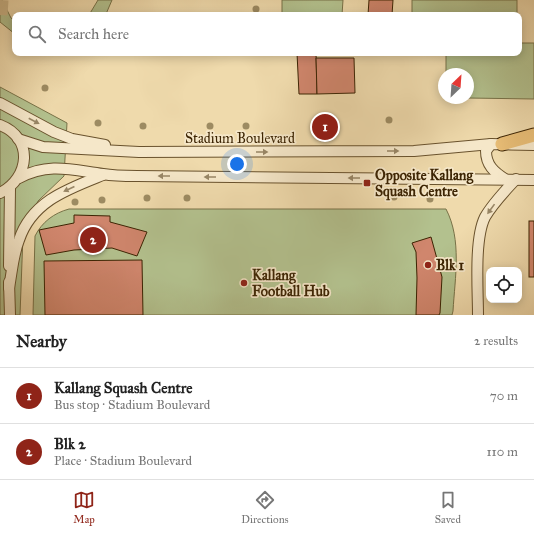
<!DOCTYPE html>
<meta charset="utf-8">
<style>
:root{--surface:#fff;--page:#f2f2f2;--text:#222;--muted:#767676;--line:#e0e0e0;--accent:#8f2418}
body{margin:0;font-family:"IM FELL Great Primer",serif;background:var(--page);color:var(--text)}
.controls{position:absolute;right:12px;bottom:12px;display:grid;overflow:hidden;border-radius:8px;box-shadow:0 2px 10px #0003}
.controls button{width:36px;height:36px;display:grid;place-items:center;padding:0;border:0;border-bottom:1px solid var(--line);background:var(--surface);color:var(--text);font:20px sans-serif}
.compass{position:absolute;left:438px;top:68px;width:36px;height:36px;border-radius:50%;background:var(--surface);box-shadow:0 2px 10px #0003;rotate:25deg}
.you{position:absolute;left:237px;top:164px;width:14px;height:14px;margin:-10px;border:3px solid #fff;border-radius:50%;background:#1a73e8;box-shadow:0 0 0 6px #1a73e833}
.badge{display:grid;place-items:center;width:26px;height:26px;border-radius:50%;background:var(--accent);color:#fff;font-size:13px;font-weight:700}
.pin{position:absolute;translate:-50% -50%;border:2px solid #fff;box-shadow:0 1px 4px #0006}
.list{margin:0;padding:0;list-style:none}
h2{display:flex;justify-content:space-between;align-items:center;height:52px;margin:0;padding:0 16px;font-size:17px}
h2 small{font-size:13px;font-weight:400;color:var(--muted)}
.list li{display:grid;grid-template-columns:26px 1fr auto;gap:12px;align-items:center;box-sizing:border-box;height:56px;padding:0 16px;border-top:1px solid var(--line)}
.list b{display:block;font-size:15px;white-space:nowrap}
.list p{margin:0;font-size:13px;white-space:nowrap;color:var(--muted)}
.list em{font-size:13px;font-style:normal;color:var(--muted)}
.icon{flex:none;width:22px;height:22px;fill:none;stroke:currentColor;stroke-width:2;stroke-linecap:round;stroke-linejoin:round}
.map{position:relative;flex:none;width:534px;height:315px;overflow:hidden}
.search{position:absolute;background:var(--surface);box-shadow:0 2px 10px #0003;left:12px;right:12px;top:12px;height:44px;display:flex;align-items:center;gap:10px;box-sizing:border-box;padding:0 14px;border-radius:8px;color:var(--muted);font-size:15px}
.sheet{height:164px;background:var(--surface)}
nav{display:flex;justify-content:space-around;align-items:center;box-sizing:border-box;height:56px;border-top:1px solid var(--line);background:var(--surface);font-size:11px;color:var(--muted)}
nav a{display:grid;justify-items:center;gap:2px}
nav .on{color:var(--accent)}
.map>svg:first-child{display:block}
.green{fill:#b3c18e;stroke:#787248}
.building{fill:#d0866d;stroke:#3c2403}
.lines{fill:none;stroke-linecap:round;stroke-linejoin:round}
.highway-tunnel{stroke:#cbb68a;stroke-width:15;stroke-dasharray:15 8;stroke-linecap:butt}
.minor-casing{stroke:#69522d;stroke-width:12}
.major-casing{stroke:#3c2403;stroke-width:15}
.minor{stroke:#f5e7c9;stroke-width:10}
.major{stroke:#e8bd76;stroke-width:13}
.tree{fill:#9d8b62}
.oneway{fill:#988666}
.poi-dot{fill:#8f2418;stroke:#f5e7c9;stroke-width:1.5}
.labels{text-anchor:middle;stroke-width:3.5;stroke-linejoin:round;paint-order:stroke}
.street-label{font-size:14px;fill:#3c2403;stroke:#f5e7c9}
.poi-label{font-size:14px;font-weight:bold;fill:#3c2403;stroke:#f5e7c9;text-anchor:start}
</style>
<div class="map">
<svg width="534" height="315" viewBox="0 0 534 315">
<rect width="100%" height="100%" fill="#efdaac"/>
<filter id="stains"><feTurbulence type="fractalNoise" baseFrequency=".005" numOctaves="4"/><feColorMatrix values="0 0 0 0 .2 0 0 0 0 .09 0 0 0 0 .02 0 0 0 .5 -.17"/></filter>
<radialGradient id="worn" r=".72"><stop offset=".6" stop-color="#630" stop-opacity="0"/><stop offset="1" stop-color="#630" stop-opacity=".3"/></radialGradient>
<g class="green">
<path d="M0,0H2L11,18L15,21V34L0,22Z"/>
<path d="M98,0H112L106,14L89,15Z"/>
<path d="M282,0H343L342,15H282Z"/>
<rect x="412" y="0" width="105" height="15"/>
<path d="M519,43H534V99L468,98V74H446V53H519Z"/>
<path d="M0,87L67,123L64,176L38,201L23,235L20,315H0Z"/>
<path d="M69,209H446C462,240 455,277 453,311L452,315H33L35,236C42,222 54,213 69,209Z"/>
</g>
<g class="building">
<path d="M369,0H393L392,15H368Z"/>
<path d="M297,53H316L317,94H299Z"/>
<path d="M316,58H354L355,93L317,94Z"/>
<path d="M74,215L110,216V222L147,232L137,256L112,248L74,250L46,255L39,230L74,223Z"/>
<rect x="529" y="221" width="5" height="56"/>
<path d="M431,237L442,277L440,313L439,315H416L417,278L416,252L412,243Z"/>
<path d="M142,260L143,315H45L44,261Z"/>
</g>
<g class="lines">
<path class="highway-tunnel" d="M0,15L1,0"/>
<defs>
<g id="minor">
<path d="M0,103L54,132L72,139L105,145"/>
<path d="M0,125C34,138 30,178 0,193"/>
<path d="M18,139L43,147L139,152L414,151L491,144L534,145"/>
<path d="M491,144L486,151C486,165 494,172 505,179"/>
<path d="M19,178C49,162 72,170 103,174C114,176 126,176 137,176L534,180"/>
<path d="M9,266L10,188"/>
<path d="M9,282L10,315"/>
<path d="M9,288C12,272 13,255 19,240C32,201 68,189 103,175"/>
<path d="M478,315C478,290 474,239 485,217C493,203 505,191 516,179"/>
</g>
<path id="major" d="M502,144L534,135"/>
</defs>
<use href="#minor" class="minor-casing"/>
<use href="#major" class="major-casing"/>
<use href="#minor" class="minor"/>
<use href="#major" class="major"/>
</g>
<g class="tree">
<circle cx="256" cy="9" r="3.5"/>
<circle cx="45" cy="88" r="3.5"/>
<circle cx="389" cy="120" r="3.5"/>
<circle cx="98" cy="123" r="3.5"/>
<circle cx="143" cy="126" r="3.5"/>
<circle cx="210" cy="126" r="3.5"/>
<circle cx="246" cy="126" r="3.5"/>
<circle cx="394" cy="197" r="3.5"/>
<circle cx="147" cy="198" r="3.5"/>
<circle cx="187" cy="198" r="3.5"/>
<circle cx="430" cy="199" r="3.5"/>
<circle cx="102" cy="200" r="3.5"/>
<circle cx="75" cy="202" r="3.5"/>
</g>
<defs><path id="oneway-solid" d="M-6-.8H1V-3.2L6.5 0L1 3.2V.8H-6Z"/></defs>
<g class="oneway">
<use href="#oneway-solid" transform="translate(34 121) rotate(28)"/>
<use href="#oneway-solid" transform="translate(393 151)"/>
<use href="#oneway-solid" transform="translate(262 152)"/>
<use href="#oneway-solid" transform="translate(164 176) rotate(-180)"/>
<use href="#oneway-solid" transform="translate(210 177) rotate(-180)"/>
<use href="#oneway-solid" transform="translate(354 178) rotate(-180)"/>
<use href="#oneway-solid" transform="translate(69 189) rotate(155)"/>
<use href="#oneway-solid" transform="translate(491 209) rotate(126)"/>
</g>
<g class="poi-dot">
<rect x="363" y="179" width="8" height="8" rx="2"/>
<circle cx="428" cy="265" r="4"/>
<circle cx="244" cy="283" r="4"/>
</g>
<g class="labels">
<g class="street-label">
<text x="240" y="143">Stadium Boulevard</text>
</g>
<g class="poi-label">
<text x="375" y="180">Opposite Kallang<tspan x="375" dy="16">Squash Centre</tspan></text>
<text x="436" y="270">Blk 1</text>
<text x="252" y="280">Kallang<tspan x="252" dy="16">Football Hub</tspan></text>
</g>
</g>
<rect width="100%" height="100%" filter="url(#stains)"/>
<rect width="100%" height="100%" fill="url(#worn)"/>
</svg>
<div class="controls">
<button><svg class="icon" aria-label="locate" viewBox="0 0 24 24"><circle cx="12" cy="12" r="6"/><path d="M12 2v4M12 18v4M2 12h4M18 12h4"/></svg></button>
</div>
<svg class="compass" viewBox="-18 -18 36 36"><path d="M0-13l5 13h-10z" fill="#e53935"/><path d="M0 13l5-13h-10z" fill="#767676"/></svg>
<div class="you"></div>
<div class="pin badge" style="left:325px;top:127px">1</div>
<div class="pin badge" style="left:93px;top:240px">2</div>
<div class="search"><svg class="icon" aria-label="search" viewBox="0 0 24 24"><circle cx="10" cy="10" r="6"/><path d="M15 15l6 6"/></svg>Search here</div>
</div>
<section class="sheet">
<h2>Nearby<small>2 results</small></h2>
<ul class="list">
<li><span class="badge">1</span><div><b>Kallang Squash Centre</b><p>Bus stop · Stadium Boulevard</p></div><em>70 m</em></li>
<li><span class="badge">2</span><div><b>Blk 2</b><p>Place · Stadium Boulevard</p></div><em>110 m</em></li>
</ul>
</section>
<nav>
<a class="on"><svg class="icon" aria-label="map" viewBox="0 0 24 24"><path d="M3 6l6-2 6 2 6-2v14l-6 2-6-2-6 2zM9 4v14M15 6v14"/></svg>Map</a>
<a><svg class="icon" aria-label="directions" viewBox="0 0 24 24"><path d="M12 3l9 9-9 9-9-9zM9 14v-3h6M13 9l2 2-2 2"/></svg>Directions</a>
<a><svg class="icon" aria-label="saved" viewBox="0 0 24 24"><path d="M7 4h10v16l-5-4-5 4z"/></svg>Saved</a>
</nav>
